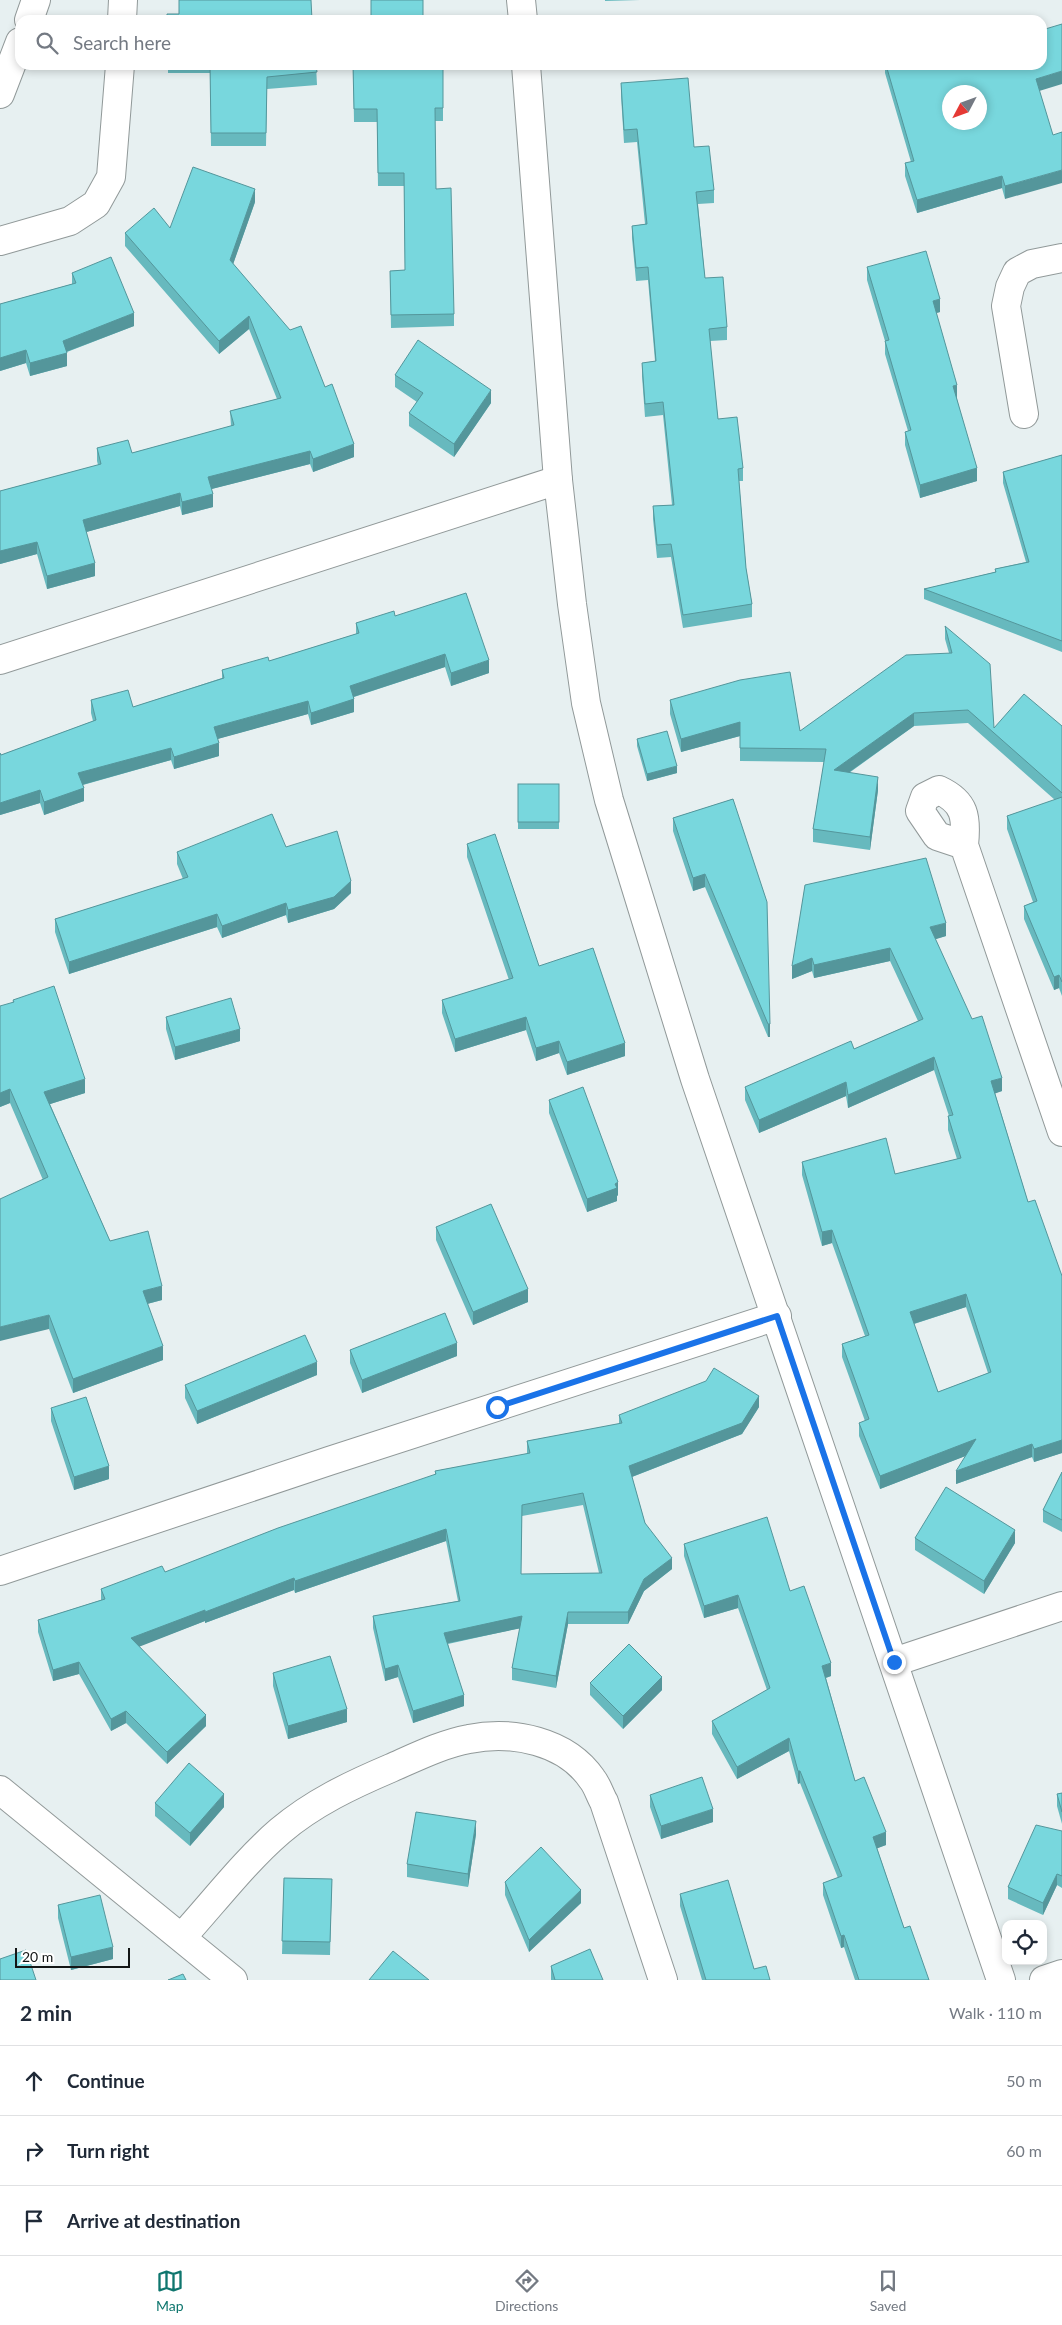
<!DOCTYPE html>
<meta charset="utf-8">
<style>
:root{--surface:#fff;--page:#f6f6f7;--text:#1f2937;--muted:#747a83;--line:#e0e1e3;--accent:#0f766e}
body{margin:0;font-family:Lato,sans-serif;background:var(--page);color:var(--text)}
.controls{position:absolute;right:15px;bottom:15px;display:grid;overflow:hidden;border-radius:10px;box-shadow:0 2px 8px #0003}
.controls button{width:45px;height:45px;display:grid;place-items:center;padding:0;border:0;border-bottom:1px solid var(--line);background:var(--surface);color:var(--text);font:25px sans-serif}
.compass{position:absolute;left:942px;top:85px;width:45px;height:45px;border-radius:50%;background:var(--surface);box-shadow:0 2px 8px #0003;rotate:229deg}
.scale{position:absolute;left:15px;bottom:12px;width:115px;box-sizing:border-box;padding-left:5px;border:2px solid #131616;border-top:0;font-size:14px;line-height:18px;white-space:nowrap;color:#131616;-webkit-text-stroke:4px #fff;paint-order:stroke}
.stop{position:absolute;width:15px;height:15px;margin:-11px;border:4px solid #1a73e8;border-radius:50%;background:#fff}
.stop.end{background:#1a73e8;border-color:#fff;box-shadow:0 1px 5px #0008}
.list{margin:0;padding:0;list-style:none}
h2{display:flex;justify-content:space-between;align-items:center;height:65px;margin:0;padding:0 20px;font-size:21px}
h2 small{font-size:16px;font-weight:400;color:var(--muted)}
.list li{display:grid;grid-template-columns:32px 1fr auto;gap:15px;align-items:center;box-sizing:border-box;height:70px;padding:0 20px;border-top:1px solid var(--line)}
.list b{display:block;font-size:19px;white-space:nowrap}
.list em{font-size:16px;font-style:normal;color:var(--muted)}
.icon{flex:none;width:28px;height:28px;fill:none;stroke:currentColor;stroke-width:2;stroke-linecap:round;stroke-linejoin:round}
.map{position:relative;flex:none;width:1062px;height:1980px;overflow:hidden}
.search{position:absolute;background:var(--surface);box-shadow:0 2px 8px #0003;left:15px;right:15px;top:15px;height:55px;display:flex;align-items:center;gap:12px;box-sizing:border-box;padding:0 18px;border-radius:15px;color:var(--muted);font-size:19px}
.sheet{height:275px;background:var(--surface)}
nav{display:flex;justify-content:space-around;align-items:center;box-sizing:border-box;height:70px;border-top:1px solid var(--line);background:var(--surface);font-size:14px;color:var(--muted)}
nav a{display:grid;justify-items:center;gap:2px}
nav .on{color:var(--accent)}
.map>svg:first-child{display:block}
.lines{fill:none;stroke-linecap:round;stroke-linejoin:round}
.minor-casing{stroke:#919999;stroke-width:30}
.minor{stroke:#fff;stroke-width:28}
.wall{fill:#67b9be;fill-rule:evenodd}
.shaded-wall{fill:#54969b}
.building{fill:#78d7dd;stroke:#54969b;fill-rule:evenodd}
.route{stroke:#1a73e8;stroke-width:6}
</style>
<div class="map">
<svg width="1062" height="1980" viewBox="0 0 1062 1980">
<rect width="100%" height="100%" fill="#e7f0f1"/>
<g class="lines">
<defs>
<g id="minor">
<path d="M521,0L523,20"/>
<path d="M29,20L36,0"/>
<path d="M122,20L123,0"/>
<path d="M526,65L558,480L572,604L586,703L609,800L695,1079L1001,1980"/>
<path d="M0,94L20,42"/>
<path d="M0,241L70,221L96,204L111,177L120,65"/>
<path d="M1024,414L1006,306L1010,287L1017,272L1032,264L1062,258"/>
<path d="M0,660L558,480"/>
<path d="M964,845L937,836L920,811L925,797L939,790C965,802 967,817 964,845L1062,1132"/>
<path d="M0,1571L329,1461L777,1316"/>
<path d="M894,1662L1062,1606"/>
<path d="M0,1790L233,1980"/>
<path d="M182,1937C213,1903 245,1861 280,1831C313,1803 351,1785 391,1768C416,1757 442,1744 469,1739C512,1730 566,1741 592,1779C597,1785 600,1795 604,1802L663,1980"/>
<path d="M1044,1980L1062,1974"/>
</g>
</defs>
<use href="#minor" class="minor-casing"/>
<use href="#minor" class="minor"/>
</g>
<g class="wall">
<path d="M605,0H640L605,1Z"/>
<path d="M168,65H316L317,85L267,89L266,146H211L210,73H168Z"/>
<path d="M353,65H443V121H435L436,189L454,314V326L391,328L390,271L405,270L404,186H378L377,122H354Z"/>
<path d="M885,65H1042L1039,91L1005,199L1002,188L917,213L905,176V163L911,162L885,73Z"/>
<path d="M621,83L694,147L714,190V203L698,204L705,278L727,327V340L710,341L718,419L743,468V481H739L746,568L752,604V617L683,628L671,557L657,558L653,519V506L672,505L663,415L645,417L642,376V363L655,361L648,280L636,281L632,238V226L645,224L637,142L624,143L621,96Z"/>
<path d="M255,202L233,264L354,457L313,472L310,464L211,489L213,507L182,515L180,506L86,532L95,576L47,589L37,554L0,564V491L98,465L97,461V448L132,453L231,426L230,411L277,399L249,329L219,354L125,246V233L170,228Z"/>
<path d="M867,267L940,312L936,313L977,481L920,498L905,445V432L908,431L885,354V341L867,280Z"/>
<path d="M72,273L134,326L67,352V366L30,376L26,363L0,371V304L72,284Z"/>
<path d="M395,375L491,403L454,457L409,426V413L417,402L395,387Z"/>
<path d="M1062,455V652L924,599V589L995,572V569L1026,562L1003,483V472Z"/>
<path d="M395,616L489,673L451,686L445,667L354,697V712L311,725L308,714L217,739L219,756L174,769L171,760L83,785L84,801L44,815L40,803L0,815V753L1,755L93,721L91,713V700L133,707L222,678V670L269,661L356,634V623Z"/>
<path d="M945,626L994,728L1062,726V996L1059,988L1054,990L1024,919V906L1033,902L1007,829V816L1055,800L968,723L914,726L849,773L878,790L870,850L813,842V829L824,762L740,761V736L681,752L670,714V700L800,731L949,653L945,639Z"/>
<path d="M637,739L677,773L647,781L637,746Z"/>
<rect x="518" y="784" width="41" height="45"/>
<path d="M733,799L770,1037H768L705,887L693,891L673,831V818Z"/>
<path d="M467,844L539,966L625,1056L567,1075L559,1053L536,1061L526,1030L455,1052L442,1013V1000L509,980L467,857Z"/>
<path d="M286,847L351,893L334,909L288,923L286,915L222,938L217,927L69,974L55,932V919L183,879L177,864V852Z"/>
<path d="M805,885L946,936L935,939L1002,1091L995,1093L1028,1202L1062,1276V1453L1034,1462L1032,1457L956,1484L965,1456L880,1489L859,1436V1423L865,1421L842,1357V1344L865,1336L832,1243L822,1246L802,1175V1162L895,1174L957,1159L948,1130V1116H949L934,1070L848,1108L846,1096L759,1133L745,1100V1087L854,1049L918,1021L890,961L814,978L812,971L792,979ZM966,1307L988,1373L938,1392L914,1324Z"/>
<path d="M13,1000L85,1093L50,1104L110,1241L162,1300L147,1304L163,1360L73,1393L49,1329L43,1180L10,1103L0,1107Z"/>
<path d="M166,1017L240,1041L175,1060L166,1029Z"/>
<path d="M549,1100L618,1195L617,1196V1201L587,1212L549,1113Z"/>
<path d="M436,1227L528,1302L473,1325L436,1240Z"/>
<path d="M350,1350L457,1356L362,1393L350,1363Z"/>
<path d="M317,1375L197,1424L185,1398V1385Z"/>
<path d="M759,1407L742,1434L632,1477L645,1523L672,1569L644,1591L628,1624H568L556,1688L512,1680V1668L520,1628L448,1644L464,1706L413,1723L398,1677L385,1681L373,1628V1616L458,1601L446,1541L295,1593L294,1590L205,1623V1621L139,1646L206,1726L167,1764L126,1723L111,1731L79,1674L53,1681L38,1632V1620L101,1600V1589L165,1572L435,1475V1471L527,1454V1441L619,1424V1415ZM583,1505L599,1573L521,1574L522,1516Z"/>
<path d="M51,1408L109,1479L74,1490L51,1421Z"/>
<path d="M1062,1472V1532L1043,1522V1510Z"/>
<path d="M915,1538L1015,1543L984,1594L915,1550Z"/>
<path d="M684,1544L790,1591L831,1676L826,1678L855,1781L886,1845L877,1848L904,1928L929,1980H855L844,1947L841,1948L823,1895V1883L838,1878L800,1783L798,1784L789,1751L737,1779L712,1734V1721L767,1690L738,1608L704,1618L684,1556Z"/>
<path d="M273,1673L347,1722L288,1739L273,1686Z"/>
<path d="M590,1683L662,1690L623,1729L590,1695Z"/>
<path d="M1062,1793V1824L1057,1806V1794Z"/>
<path d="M650,1795L713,1822L661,1839L650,1807Z"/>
<path d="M155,1803L224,1807L190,1846L155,1816Z"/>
<path d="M1062,1831V1888L1057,1885L1043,1915L1008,1899V1887Z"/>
<path d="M476,1834L468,1887L407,1877V1864Z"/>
<path d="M284,1878L332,1879L330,1955L282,1954Z"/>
<path d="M505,1882L581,1903L529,1952L505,1895Z"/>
<path d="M680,1894L754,1969L770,1980H702L680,1906Z"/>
<path d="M58,1905L113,1959L71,1970L58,1918Z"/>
<path d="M551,1966L603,1980H551Z"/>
</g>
<g class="shaded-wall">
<path d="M1062,71V84L1036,92V79Z"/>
<path d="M1062,170V183L1005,199V186Z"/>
<path d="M1002,176V188L917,213V200Z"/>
<path d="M255,189V202L230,273V260Z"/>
<path d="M940,299V312L933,314V301Z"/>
<path d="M134,313V326L63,353V341Z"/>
<path d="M249,316V329L219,354V341Z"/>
<path d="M26,350V363L0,371V358Z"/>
<path d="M67,353V366L30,376V363Z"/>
<path d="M957,385V398L953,399V386Z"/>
<path d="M491,390V403L454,457V444Z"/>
<path d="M354,444V457L313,472V459Z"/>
<path d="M310,451V464L208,490V477Z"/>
<path d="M977,468V481L920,498V485Z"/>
<path d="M180,493V506L83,533V520Z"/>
<path d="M213,494V507L182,515V502Z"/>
<path d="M37,542V554L0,564V551Z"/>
<path d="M95,563V576L47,589V576Z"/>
<path d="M445,654V667L350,698V686Z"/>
<path d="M489,660V673L451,686V673Z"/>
<path d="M354,699V712L311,725V713Z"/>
<path d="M308,701V714L214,740V727Z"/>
<path d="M914,713V726L834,783V770Z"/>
<path d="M740,722V736L681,752V739Z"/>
<path d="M219,743V756L174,769V757Z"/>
<path d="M171,748V760L78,786V773Z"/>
<path d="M677,766V773L647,781V774Z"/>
<path d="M878,777V790L870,850V837Z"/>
<path d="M84,788V801L44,815V802Z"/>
<path d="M40,790V803L0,815V803Z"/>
<path d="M705,874V887L693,891V878Z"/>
<path d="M351,881V893L334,909L288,923V910Z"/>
<path d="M286,903V915L222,938V926Z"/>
<path d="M217,914V927L69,974V962Z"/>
<path d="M946,923V936L930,941V927Z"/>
<path d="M890,948V961L814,978V965Z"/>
<path d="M812,958V971L792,979V966Z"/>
<path d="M1059,975V988L1054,990V977Z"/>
<path d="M526,1017V1030L455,1052V1039Z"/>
<rect x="768" y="1024" width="2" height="13"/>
<path d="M240,1029V1041L175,1060V1047Z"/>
<path d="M559,1041V1053L536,1061V1048Z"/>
<path d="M625,1043V1056L567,1075V1062Z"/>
<path d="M934,1057V1070L848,1108V1095Z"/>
<path d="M1002,1078V1091L991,1095V1081Z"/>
<path d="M85,1079V1093L44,1106V1092Z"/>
<path d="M846,1082V1096L759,1133V1120Z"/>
<path d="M10,1089V1103L0,1107V1093Z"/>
<path d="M618,1182V1195L617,1196V1201L587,1212V1199Z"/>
<path d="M832,1230V1243L822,1246V1232Z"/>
<path d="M162,1286V1300L143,1305V1291Z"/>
<path d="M528,1289V1302L473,1325V1312Z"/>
<path d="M966,1294V1307L910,1325V1312Z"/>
<path d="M49,1315V1329L0,1341V1327Z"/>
<path d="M457,1343V1356L362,1393V1380Z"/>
<path d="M163,1346V1360L73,1393V1379Z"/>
<path d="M317,1362V1375L197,1424V1411Z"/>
<path d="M759,1396V1407L742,1434L629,1478V1466Z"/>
<path d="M976,1439V1452L880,1489V1476Z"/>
<path d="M1062,1440V1453L1034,1462V1449Z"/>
<path d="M1032,1444V1457L956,1484V1471Z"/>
<path d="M109,1466V1479L74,1490V1477Z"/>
<path d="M446,1529V1541L295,1593V1581Z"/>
<path d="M1015,1530V1543L984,1594V1581Z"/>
<path d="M672,1558V1569L644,1591L628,1624V1612L644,1579Z"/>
<path d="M294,1578V1590L205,1623V1612Z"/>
<path d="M738,1595V1608L704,1618V1606Z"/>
<path d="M205,1610V1621L131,1650V1638Z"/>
<path d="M568,1612V1624L556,1688V1676Z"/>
<path d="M522,1616V1628L444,1644V1633Z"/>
<path d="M79,1662V1674L53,1681V1670Z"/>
<path d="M831,1663V1676L822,1679V1666Z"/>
<path d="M398,1665V1677L385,1681V1669Z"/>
<path d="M662,1677V1690L623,1729V1716Z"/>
<path d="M464,1695V1706L413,1723V1711Z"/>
<path d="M347,1709V1722L288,1739V1726Z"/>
<path d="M126,1711V1723L111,1731V1719Z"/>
<path d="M206,1715V1726L167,1764V1752Z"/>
<path d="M789,1738V1751L737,1779V1767Z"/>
<path d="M798,1771H800V1783L798,1784Z"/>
<path d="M224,1794V1807L190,1846V1833Z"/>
<path d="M713,1809V1822L661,1839V1826Z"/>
<path d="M476,1821V1834L468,1887V1874Z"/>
<path d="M886,1832V1845L873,1850V1837Z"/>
<path d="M1057,1874V1885L1043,1915V1903Z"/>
<path d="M581,1890V1903L529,1952V1940Z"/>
<path d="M844,1935V1947L841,1948V1936Z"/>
<path d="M113,1947V1959L71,1970V1957Z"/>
</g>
<g class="building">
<path d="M179,0H311L312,20H167V14H179Z"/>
<rect x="371" y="0" width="52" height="20"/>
<path d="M1062,24V71L1036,79L1053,135L1062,132V170L1005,186L1002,176L917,200L905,163L914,161L886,65H1042V30ZM950,92H980V122H950Z"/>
<path d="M210,65H316L317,72L267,77L266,133H211Z"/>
<path d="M353,65H443V108H435L436,189L451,188L454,314L391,315L390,271L405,270L404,173H378L377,109H354Z"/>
<path d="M688,78L694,147L709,146L714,190L696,192L705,278L723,277L727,327L709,329L718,419L737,417L743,468L738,469L746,568L752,604L683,615L671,544L657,545L653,506L674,505L663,402L645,404L642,363L656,361L648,267L636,268L632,226L647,224L637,129L624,130L621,83Z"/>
<path d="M193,167L255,189L230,260L290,330L301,326L325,387L332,384L354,444L313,459L310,451L208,477L213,494L182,502L180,493L83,520L95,563L47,576L37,542L0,551V491L101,464L97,448L128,440L132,453L234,425L230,411L281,398L249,316L219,341L125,233L154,208L170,228Z"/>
<path d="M926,251L940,299L933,301L957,385L953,386L977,468L920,485L905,432L911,430L885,341L889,340L867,267Z"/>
<path d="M111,257L134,313L63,341L67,353L30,363L26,350L0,358V304L76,283L72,273Z"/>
<path d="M418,340L491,390L454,444L409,413L423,393L395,375Z"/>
<path d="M1062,455V641L924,589L996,572L995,569L1029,562L1003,472Z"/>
<path d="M466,593L489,660L451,673L445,654L350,686L354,699L311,713L308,701L214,727L219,743L174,757L171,748L78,773L84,788L44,802L40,790L0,803V753L1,755L96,720L91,700L128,690L133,707L224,678L222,670L268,657L269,661L359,633L356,623L394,611L395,616Z"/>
<path d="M945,626L990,664L994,728L1024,694L1062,726V793L968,710L914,713L834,770L878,777L870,837L813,829L826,749L740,748V722L681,739L670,700L740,680L790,672L800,731L906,655L952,653Z"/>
<path d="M667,731L677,766L647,774L637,739Z"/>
<rect x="518" y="784" width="41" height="38"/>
<path d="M1062,797V982L1059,975L1054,977L1024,906L1037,901L1007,816Z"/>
<path d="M733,799L767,902L770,1024H768L705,874L693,878L673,818Z"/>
<path d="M272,814L286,847L337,831L351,881L334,897L288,910L286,903L222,926L217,914L69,962L55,919L188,877L177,852Z"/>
<path d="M495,834L539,966L593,948L625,1043L567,1062L559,1041L536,1048L526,1017L455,1039L442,1000L513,978L467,844Z"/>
<path d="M926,858L946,923L930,927L972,1019L982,1016L1002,1078L991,1081L1028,1202L1035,1200L1062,1276V1440L1034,1449L1032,1444L956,1471L976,1439L880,1476L859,1423L869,1419L842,1344L869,1335L832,1230L822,1232L802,1162L886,1138L895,1174L961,1158L948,1116L953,1115L934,1057L848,1095L846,1082L759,1120L745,1087L851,1041L854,1049L923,1019L890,948L814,965L812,958L792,966L805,885ZM966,1294L991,1372L938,1392L910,1312Z"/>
<path d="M54,986L85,1079L44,1092L110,1241L148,1231L162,1286L143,1291L163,1346L73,1379L49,1315L0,1327V1199L48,1177L10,1089L0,1093V1006L14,1002L13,1000Z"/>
<path d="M231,998L240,1029L175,1047L166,1017Z"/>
<path d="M583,1087L618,1182L615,1184L617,1188L587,1199L549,1100Z"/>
<path d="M491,1204L528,1289L473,1312L436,1227Z"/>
<path d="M445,1313L457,1343L362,1380L350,1350Z"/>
<path d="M305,1335L317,1362L197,1411L185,1385Z"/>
<path d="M714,1368L759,1396L742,1423L629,1466L645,1523L672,1558L644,1579L628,1612H568L556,1676L512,1668L522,1616L444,1633L464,1695L413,1711L398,1665L385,1669L373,1616L460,1601L446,1529L295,1581L294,1578L205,1612V1610L131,1638L206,1715L167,1752L126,1711L111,1719L79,1662L53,1670L38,1620L105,1599L101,1589L162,1566L165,1572L278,1528L436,1474L435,1471L530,1453L527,1441L622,1423L619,1415L706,1381ZM583,1493L602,1573L521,1574L522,1505Z"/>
<path d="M86,1397L109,1466L74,1477L51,1408Z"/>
<path d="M1062,1472V1520L1043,1510Z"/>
<path d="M946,1487L1015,1530L984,1581L915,1538Z"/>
<path d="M767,1517L790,1591L804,1586L831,1663L822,1666L855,1781L864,1777L886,1832L873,1837L904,1928L910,1926L929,1980H859L844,1935L841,1936L823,1883L842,1876L800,1771H798L789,1738L737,1767L712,1721L770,1688L738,1595L704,1606L684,1544Z"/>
<path d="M629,1644L662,1677L623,1716L590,1683Z"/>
<path d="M330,1656L347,1709L288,1726L273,1673Z"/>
<path d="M189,1763L224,1794L190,1833L155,1803Z"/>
<path d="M702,1777L713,1809L661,1826L650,1795Z"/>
<path d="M1062,1793V1812L1057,1794Z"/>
<path d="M416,1812L476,1821L468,1874L407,1864Z"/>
<path d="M1036,1825L1062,1831V1876L1057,1874L1043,1903L1008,1887Z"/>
<path d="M541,1847L581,1890L529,1940L505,1882Z"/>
<path d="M284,1878L332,1879L330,1942L282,1941Z"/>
<path d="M728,1880L754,1969L766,1966L770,1980H706L680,1894Z"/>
<path d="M100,1895L113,1947L71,1957L58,1905Z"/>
<path d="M590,1949L603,1980H555L551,1966Z"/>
<path d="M26,1950L36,1980H0V1959Z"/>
<path d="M393,1951L429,1980H369Z"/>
<path d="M183,1974L186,1980H168Z"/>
</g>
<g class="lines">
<path class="route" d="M497,1407L777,1316L894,1662"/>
</g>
</svg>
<div class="controls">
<button><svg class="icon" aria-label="locate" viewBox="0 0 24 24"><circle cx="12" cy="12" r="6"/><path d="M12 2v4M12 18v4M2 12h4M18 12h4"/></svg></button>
</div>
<svg class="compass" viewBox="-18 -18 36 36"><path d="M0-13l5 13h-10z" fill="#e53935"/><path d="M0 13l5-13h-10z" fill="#747a83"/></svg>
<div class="scale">20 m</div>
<div class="stop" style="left:497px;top:1407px"></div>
<div class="stop end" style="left:894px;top:1662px"></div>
<div class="search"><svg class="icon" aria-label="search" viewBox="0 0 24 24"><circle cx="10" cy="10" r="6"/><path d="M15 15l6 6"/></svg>Search here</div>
</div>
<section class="sheet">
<h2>2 min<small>Walk · 110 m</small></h2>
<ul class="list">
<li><svg class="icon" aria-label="ahead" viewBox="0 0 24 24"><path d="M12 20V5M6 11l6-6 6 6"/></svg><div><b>Continue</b></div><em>50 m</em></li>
<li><svg class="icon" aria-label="right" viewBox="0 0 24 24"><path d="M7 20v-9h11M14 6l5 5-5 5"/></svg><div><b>Turn right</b></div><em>60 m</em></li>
<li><svg class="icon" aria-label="arrive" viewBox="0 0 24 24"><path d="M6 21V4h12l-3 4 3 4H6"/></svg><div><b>Arrive at destination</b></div></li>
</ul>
</section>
<nav>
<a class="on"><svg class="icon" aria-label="map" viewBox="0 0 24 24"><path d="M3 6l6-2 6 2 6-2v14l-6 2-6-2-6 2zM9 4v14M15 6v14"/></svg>Map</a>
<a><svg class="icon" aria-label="directions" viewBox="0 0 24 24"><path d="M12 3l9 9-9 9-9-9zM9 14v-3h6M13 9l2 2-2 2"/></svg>Directions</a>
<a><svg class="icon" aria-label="saved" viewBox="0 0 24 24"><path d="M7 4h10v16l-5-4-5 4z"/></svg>Saved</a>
</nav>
